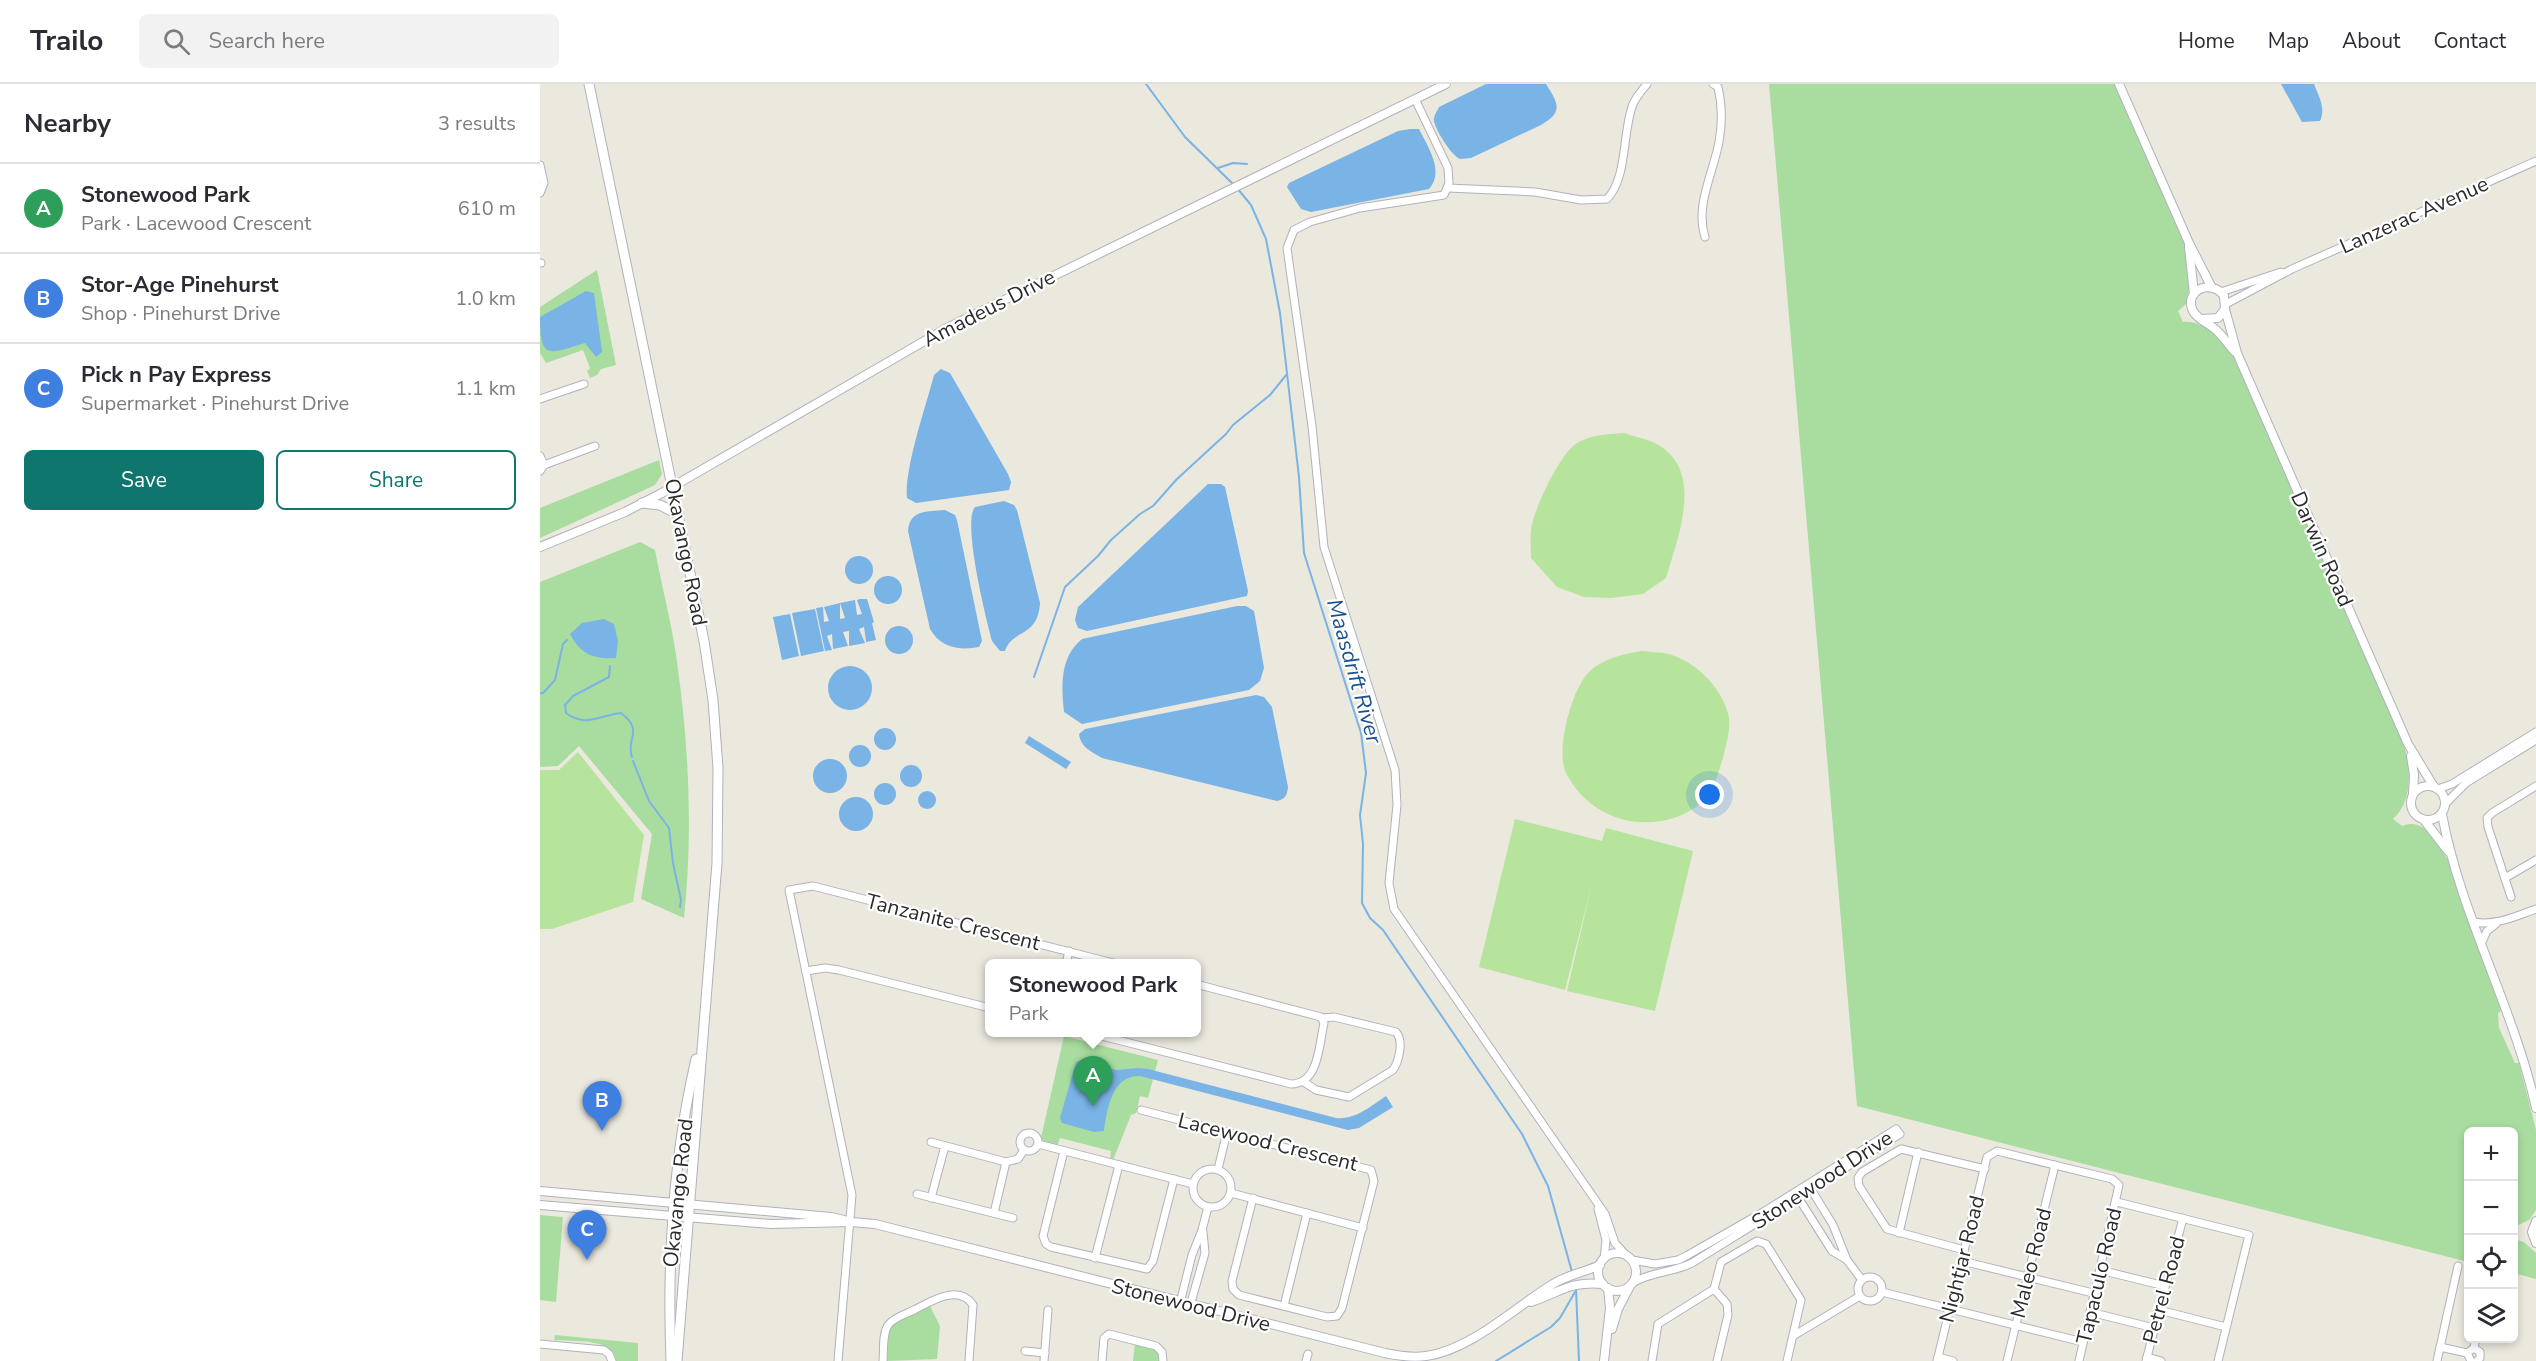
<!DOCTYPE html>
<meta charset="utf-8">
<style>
:root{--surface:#fff;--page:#f2f2f3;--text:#2b2b33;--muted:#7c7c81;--line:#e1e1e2;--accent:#0f766e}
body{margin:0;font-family:"Nunito Sans",sans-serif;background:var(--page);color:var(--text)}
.controls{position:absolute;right:18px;bottom:18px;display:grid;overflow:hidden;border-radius:9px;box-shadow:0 3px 9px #0003}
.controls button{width:54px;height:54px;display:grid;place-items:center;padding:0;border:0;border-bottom:2px solid var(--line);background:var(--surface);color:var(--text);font:30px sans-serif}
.you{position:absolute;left:1170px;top:711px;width:21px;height:21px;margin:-15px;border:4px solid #fff;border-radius:50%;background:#1a73e8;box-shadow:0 0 0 9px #1a73e833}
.badge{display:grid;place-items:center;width:39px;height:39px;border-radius:50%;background:var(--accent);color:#fff;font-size:20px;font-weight:700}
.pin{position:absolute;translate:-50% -50px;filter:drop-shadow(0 2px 3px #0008)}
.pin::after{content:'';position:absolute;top:32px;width:21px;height:18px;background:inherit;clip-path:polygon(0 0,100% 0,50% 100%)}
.popup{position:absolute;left:445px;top:875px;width:216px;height:78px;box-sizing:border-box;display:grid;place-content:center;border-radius:9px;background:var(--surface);filter:drop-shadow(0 2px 4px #0005);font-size:20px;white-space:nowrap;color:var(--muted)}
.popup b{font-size:22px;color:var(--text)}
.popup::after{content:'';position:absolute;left:50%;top:100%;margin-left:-12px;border:12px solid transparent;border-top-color:var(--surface)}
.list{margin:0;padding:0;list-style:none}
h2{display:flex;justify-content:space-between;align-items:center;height:78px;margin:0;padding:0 24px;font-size:26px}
h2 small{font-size:20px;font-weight:400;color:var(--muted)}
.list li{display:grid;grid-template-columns:39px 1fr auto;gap:18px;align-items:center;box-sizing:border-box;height:90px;padding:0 24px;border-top:2px solid var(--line)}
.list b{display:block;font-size:22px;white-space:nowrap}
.list p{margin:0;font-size:20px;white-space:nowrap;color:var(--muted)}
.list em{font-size:20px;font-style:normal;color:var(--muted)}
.actions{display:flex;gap:12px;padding:18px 24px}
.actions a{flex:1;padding:14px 0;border:2px solid var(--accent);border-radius:9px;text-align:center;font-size:21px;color:var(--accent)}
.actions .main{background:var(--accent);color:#fff}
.icon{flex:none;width:33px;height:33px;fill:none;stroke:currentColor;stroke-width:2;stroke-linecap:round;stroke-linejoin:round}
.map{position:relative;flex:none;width:1996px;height:1277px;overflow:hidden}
header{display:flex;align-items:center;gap:36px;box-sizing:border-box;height:84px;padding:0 30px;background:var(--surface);border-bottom:2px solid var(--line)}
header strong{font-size:28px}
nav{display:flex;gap:33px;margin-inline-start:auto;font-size:21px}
.search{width:420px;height:54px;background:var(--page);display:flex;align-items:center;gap:15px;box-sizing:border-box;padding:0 21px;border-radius:9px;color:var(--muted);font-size:22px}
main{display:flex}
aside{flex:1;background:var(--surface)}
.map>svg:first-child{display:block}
.green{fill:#a8dd9f}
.pitch{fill:#b7e49c}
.water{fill:#7ab3e5}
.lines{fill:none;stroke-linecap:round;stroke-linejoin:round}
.stream{stroke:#7ab3e5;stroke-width:2}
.minor-casing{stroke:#b1b1bd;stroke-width:9}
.tertiary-casing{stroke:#b1b1bd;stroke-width:10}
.secondary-casing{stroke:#b1b1bd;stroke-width:11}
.minor{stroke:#fff;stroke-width:7}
.tertiary{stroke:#fff;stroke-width:8}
.secondary{stroke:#fff;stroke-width:9}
.labels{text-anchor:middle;stroke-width:4.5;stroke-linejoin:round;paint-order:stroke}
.street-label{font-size:21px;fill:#2b2b2b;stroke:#fff}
.water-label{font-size:22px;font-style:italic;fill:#185091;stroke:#fff}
</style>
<header>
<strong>Trailo</strong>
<div class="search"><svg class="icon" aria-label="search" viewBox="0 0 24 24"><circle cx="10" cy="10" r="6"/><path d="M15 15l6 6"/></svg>Search here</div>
<nav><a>Home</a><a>Map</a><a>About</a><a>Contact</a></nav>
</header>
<main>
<aside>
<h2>Nearby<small>3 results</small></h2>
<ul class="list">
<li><span class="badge" style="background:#2e9e5b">A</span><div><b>Stonewood Park</b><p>Park · Lacewood Crescent</p></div><em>610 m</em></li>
<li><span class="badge" style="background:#3f7fe0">B</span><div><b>Stor-Age Pinehurst</b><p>Shop · Pinehurst Drive</p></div><em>1.0 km</em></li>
<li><span class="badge" style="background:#3f7fe0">C</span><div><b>Pick n Pay Express</b><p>Supermarket · Pinehurst Drive</p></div><em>1.1 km</em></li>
</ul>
<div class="actions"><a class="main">Save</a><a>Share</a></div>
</aside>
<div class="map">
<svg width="1996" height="1277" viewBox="0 0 1996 1277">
<rect width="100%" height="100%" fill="#ebe8de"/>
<g class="green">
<path d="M1229,0H1574L1646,162L1650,199L1646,220L1638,227L1643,238C1664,236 1682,256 1694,272L1864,661C1871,686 1873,717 1853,735L1862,742C1885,732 1899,760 1909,778L1961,927L1958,929L1959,944L1975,979H1979L1996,1046V1126L1989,1136L1974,1143V1048H1928V1178L1317,1022Z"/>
<path d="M57,186L76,281L61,285L57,291L50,294L47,287L50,284L43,266L6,279L0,269V223Z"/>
<path d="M119,376L122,390L115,401L0,454V424Z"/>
<path d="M100,458L115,466C122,503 132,541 137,578C149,662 153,750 144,834L101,815L112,750L39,662L18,682L0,683V498Z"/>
<path d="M524,952L618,976L608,1014L600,1012L596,1029L591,1031L573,1076L570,1075L571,1067L520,1054L517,1062L505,1059L501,1054Z"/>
<path d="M0,1131L23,1133L16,1218L0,1216Z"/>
<path d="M1974,1155L1984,1158L1996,1169V1195L1974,1189Z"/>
<path d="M390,1222L400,1242L397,1275L347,1277L349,1247L354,1240Z"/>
<path d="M15,1251L98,1259V1277H76C74,1253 32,1258 14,1256Z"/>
<path d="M595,1259L614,1264L619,1268L620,1277H593Z"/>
</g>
<g class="pitch">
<path d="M1084,349C1096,353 1113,356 1123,364C1163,393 1137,456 1126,494L1103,510L1071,514L1044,513L1017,503L991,474C991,465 990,455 991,446C993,427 1017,377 1032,363C1045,351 1067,350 1084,349Z"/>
<path d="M1101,567C1110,568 1120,568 1129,570C1156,578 1180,602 1188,629C1192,641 1186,661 1183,674C1179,685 1176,702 1168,712C1161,722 1145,730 1134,734C1091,747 1047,730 1026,689C1015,667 1032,602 1051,586C1065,574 1084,570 1101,567Z"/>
<path d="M38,668L104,751L93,818L12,845H0V686H19Z"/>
<path d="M975,735L1062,757L1066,744L1153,767L1115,927L1027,907L1052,800L1025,906L939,883Z"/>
</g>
<g class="water">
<path d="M946,0H1006C1018,19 1024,28 1001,41L931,74L920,75C911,71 896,47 894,37C893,33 897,27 899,23Z"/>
<path d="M1741,0H1774C1779,13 1786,24 1780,37L1762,38Z"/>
<path d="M870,45H879C888,63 905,88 889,105L771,128L761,125L747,103L749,99L858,47Z"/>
<path d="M46,207L54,209L62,268L56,273L45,259C10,269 0,278 0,233Z"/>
<path d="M401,285L410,289L468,390L471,398L469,406L376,419L367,414C364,385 386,322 394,291Z"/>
<path d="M668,400H681L685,403L708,507L707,512L547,547L538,544L535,536L538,523Z"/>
<path d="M464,417L474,421L477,426L500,519C498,554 472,545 465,567H460L452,557C446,535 422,438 435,423Z"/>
<path d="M405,426L415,431L417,436L442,557L439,563C419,567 400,563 390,545L368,447C370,425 387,428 405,426Z"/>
<circle cx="319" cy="486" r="14"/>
<circle cx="348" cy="506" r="14"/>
<path d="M320,515H327L334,538L332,539L336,556L326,558L324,543L319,545L325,559L309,562V547L303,548L308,562L293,565L292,550L287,552L292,566L285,567L276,524L283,523L284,538L289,537L284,523L300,519V535L305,534L300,519L315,516L317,531L322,530L317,516Z"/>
<path d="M697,522H706L714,527L724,584L720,597L709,606L542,640L524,628C521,601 520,573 542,555Z"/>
<path d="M275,525L284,567L261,572L252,529Z"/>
<path d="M250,530L259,572L242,576L233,533Z"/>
<path d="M64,535L74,540L78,557L76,574C55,576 40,570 30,550L42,539Z"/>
<circle cx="359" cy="556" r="14"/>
<circle cx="310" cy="604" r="22"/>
<path d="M716,611L724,613L732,623L748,703C747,712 745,715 737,717L562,674C551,667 541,664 539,650L545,645Z"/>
<circle cx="345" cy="655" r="11"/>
<path d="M489,652L531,678L526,685L485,659Z"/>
<circle cx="320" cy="672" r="11"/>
<circle cx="290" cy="692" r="17"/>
<circle cx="371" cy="692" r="11"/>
<circle cx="345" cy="710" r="11"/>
<circle cx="387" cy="716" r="9"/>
<circle cx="316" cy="730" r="17"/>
<path d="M541,976L576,986L598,984L608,985L796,1034C815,1036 831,1022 846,1012L853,1023L819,1044L808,1046L600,992C572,991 567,1025 564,1047L554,1048L522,1039L520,1034L536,978Z"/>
</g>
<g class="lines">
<g class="stream">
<path d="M606,0L645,53L693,100"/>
<path d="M678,84L693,79L707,80"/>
<path d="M697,104L711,121L726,155L740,229L759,393L764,469L821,649L826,689L820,731L823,760L822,819L830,834L843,846L982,1050L1008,1102L1032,1188"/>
<path d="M70,582L69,593L33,612L25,621L26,629C46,644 60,631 81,629C105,647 85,655 92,673"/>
<path d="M494,593L525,503L558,472L571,456L600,430L613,422L637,395L686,350L693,341L730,311L747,290"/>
<path d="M0,609H3L15,596L23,560L27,556"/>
<path d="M93,677L109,717L129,744L133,779L141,816L140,823"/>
<path d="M1036,1205L1039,1277"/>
<path d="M956,1277L1011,1243L1020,1234L1035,1208"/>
</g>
<defs>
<g id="minor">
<path d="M875,15L908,84L909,99L904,111L820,124L770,138L754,146L747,164L772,342L784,463L855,686L857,721L849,799L854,825L1065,1130L1075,1159L1087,1172"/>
<path d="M0,81L4,99L0,109"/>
<path d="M908,104L995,108L1041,116L1067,115C1088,93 1082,48 1093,20C1096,13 1102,6 1107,0"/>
<path d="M1165,153C1155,121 1173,90 1179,58C1182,41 1182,20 1178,3L1173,0"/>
<path d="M0,179H1"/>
<path d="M1681,208L1741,188"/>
<path d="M1686,220L1752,185L1996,77"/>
<path d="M0,315L44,300"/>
<path d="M0,372L4,381"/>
<path d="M0,387L4,381L55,362"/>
<path d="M1898,705L1912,700L1996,648"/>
<path d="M1905,720L1926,699L1996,656"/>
<path d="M1965,794L1996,776"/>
<path d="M1971,813L1948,743L1947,734L1952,729L1996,702"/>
<path d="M1934,838C1956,842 1976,832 1996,825"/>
<path d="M1942,858L1947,847L1956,840"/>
<path d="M526,880L529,867"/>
<path d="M266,887L285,884L299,886L450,924"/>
<path d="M546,948L751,1000C779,1000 779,961 784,939L781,933L656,900"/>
<path d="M764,998L776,1006L809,1013L853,986C859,977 864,957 856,948L794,933L783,934"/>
<path d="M601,1026L831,1086L834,1097L802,1224L797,1232L787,1233L699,1211L693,1205L692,1197L713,1114"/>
<circle cx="489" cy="1058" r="9"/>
<path d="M391,1058L466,1078"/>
<path d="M498,1060L653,1100"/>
<path d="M524,1067L503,1152L506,1160L511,1163L607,1185L613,1177L634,1095"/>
<circle cx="672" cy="1104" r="19"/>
<path d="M678,1085L687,1048"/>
<path d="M1269,1102L1293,1141L1307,1176"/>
<path d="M691,1109L823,1144"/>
<path d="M377,1110L473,1134"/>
<path d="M1256,1110L1292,1167L1307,1176L1322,1196"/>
<path d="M391,1114L405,1062"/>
<path d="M1577,1118L1709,1151L1678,1277"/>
<path d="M1058,1125L1066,1156L1064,1175"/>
<path d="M454,1129L466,1078L478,1075L484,1066"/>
<path d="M1359,1149L1378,1068"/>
<path d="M1424,1166L1347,1145L1319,1102L1318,1094L1322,1088L1361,1065L1445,1085"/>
<path d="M555,1174L579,1081"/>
<path d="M1092,1176L1115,1180L1138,1176L1148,1171L1225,1127L1356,1045L1360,1050L1152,1179C1132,1189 1114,1187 1094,1198"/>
<path d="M1422,1177L1553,1209"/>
<path d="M1560,1186L1625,1202"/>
<circle cx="1330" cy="1205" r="12"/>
<path d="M1174,1205L1187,1220L1188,1231L1177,1277"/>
<path d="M1342,1208L1543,1258"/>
<path d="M640,1219L652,1171L662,1146L668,1123"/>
<path d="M650,1222L665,1169L663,1148"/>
<path d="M744,1222L767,1129"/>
<path d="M1619,1226L1686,1243"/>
<path d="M1550,1228L1614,1244"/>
<path d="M1253,1252L1320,1212"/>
<path d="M0,1260L64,1266L69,1270L72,1277"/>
<path d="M1900,1263L1927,1269"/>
<path d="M1934,1264L1936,1254"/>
<path d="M485,1267L505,1269"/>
<path d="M1398,1273L1413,1277"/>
<path d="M1607,1273L1621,1277"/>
<path d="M298,1277L312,1111L249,806L273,802L577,880"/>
<path d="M343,1277C344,1266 342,1248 349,1240C355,1233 366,1230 374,1226C390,1218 419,1199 433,1221L429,1277"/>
<path d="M504,1277L508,1226"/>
<path d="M562,1277L564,1254L569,1250L616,1262L622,1268L623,1277"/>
<path d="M766,1277L768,1270"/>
<path d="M1112,1277L1118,1240L1174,1205L1181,1178L1217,1157L1226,1160L1261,1216L1247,1277"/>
<path d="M1397,1277L1447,1073L1457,1067L1572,1095L1579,1101L1539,1277"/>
<path d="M1467,1277L1515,1081"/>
<path d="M1606,1277L1643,1134"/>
<path d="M1897,1277L1918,1182"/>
<path d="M1931,1277L1927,1269L1934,1264L1940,1268V1274L1937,1277"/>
</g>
<g id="tertiary">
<path d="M1579,0L1649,159L1671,202"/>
<path d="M1649,163L1654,210"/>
<path d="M1685,225L1697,269L1868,660L1894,703"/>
<path d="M1662,235L1678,234L1685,225L1684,212C1672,194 1643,206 1653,227C1657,235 1668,239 1675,245C1682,251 1688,260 1694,267"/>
<path d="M0,463L85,428L120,410L407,244L906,0"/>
<path d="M1871,672L1874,691L1873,710"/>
<circle cx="1888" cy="719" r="17"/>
<path d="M1902,730C1920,830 1974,924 1996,1024"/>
<path d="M1884,736L1908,767"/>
<path d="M0,1107L291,1133L304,1136"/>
<path d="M0,1121L231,1140L311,1138L335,1140L845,1269C859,1272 872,1274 886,1272C931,1266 975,1223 1013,1200C1027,1191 1045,1188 1060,1181"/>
<path d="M1996,1137L1992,1148L1996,1159"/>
<circle cx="1077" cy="1188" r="19"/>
<path d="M991,1218C1021,1208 1029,1197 1063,1200"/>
<path d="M1072,1245L1078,1225L1089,1204"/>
<path d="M1064,1277L1070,1224L1068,1204"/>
</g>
<g id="secondary">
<path d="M49,0L164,557L173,616L178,684L177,779L137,1277"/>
<path d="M102,419L120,421L139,431"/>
<path d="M131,1277C127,1176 133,1074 156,975"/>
</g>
</defs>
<use href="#minor" class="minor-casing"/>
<use href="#tertiary" class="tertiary-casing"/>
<use href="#secondary" class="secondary-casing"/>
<use href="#minor" class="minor"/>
<use href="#tertiary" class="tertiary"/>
<use href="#secondary" class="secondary"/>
</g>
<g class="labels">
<g class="street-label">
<text transform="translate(1874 131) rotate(-24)" y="7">Lanzerac Avenue</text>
<text transform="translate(449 224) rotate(-27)" y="7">Amadeus Drive</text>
<text transform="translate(1782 465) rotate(66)" y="7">Darwin Road</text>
<text transform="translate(146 468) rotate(79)" y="7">Okavango Road</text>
<text transform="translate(413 838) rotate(14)" y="7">Tanzanite Crescent</text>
<text transform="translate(728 1058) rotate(14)" y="7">Lacewood Crescent</text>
<text transform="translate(1282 1096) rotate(-33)" y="7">Stonewood Drive</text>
<text transform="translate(138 1109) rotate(-84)" y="7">Okavango Road</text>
<text transform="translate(1422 1175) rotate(-76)" y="7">Nightjar Road</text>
<text transform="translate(1491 1179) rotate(-76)" y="7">Maleo Road</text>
<text transform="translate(1559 1192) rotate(-77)" y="7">Tapaculo Road</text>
<text transform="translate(1624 1206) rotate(-75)" y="7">Petrel Road</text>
<text transform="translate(651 1221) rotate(14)" y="7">Stonewood Drive</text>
</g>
<g class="water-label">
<text transform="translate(815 587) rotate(74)" y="8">Maasdrift River</text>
</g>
</g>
</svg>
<div class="controls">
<button>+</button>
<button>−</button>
<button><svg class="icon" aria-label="locate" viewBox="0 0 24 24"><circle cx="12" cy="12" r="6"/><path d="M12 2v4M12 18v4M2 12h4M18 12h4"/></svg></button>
<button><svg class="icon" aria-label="layers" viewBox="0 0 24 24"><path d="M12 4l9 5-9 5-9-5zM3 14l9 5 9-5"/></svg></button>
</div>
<div class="you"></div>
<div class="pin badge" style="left:553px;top:1022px;background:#2e9e5b">A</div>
<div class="popup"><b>Stonewood Park</b>Park</div>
<div class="pin badge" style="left:62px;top:1047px;background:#3f7fe0">B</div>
<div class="pin badge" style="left:47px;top:1176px;background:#3f7fe0">C</div>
</div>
</main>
